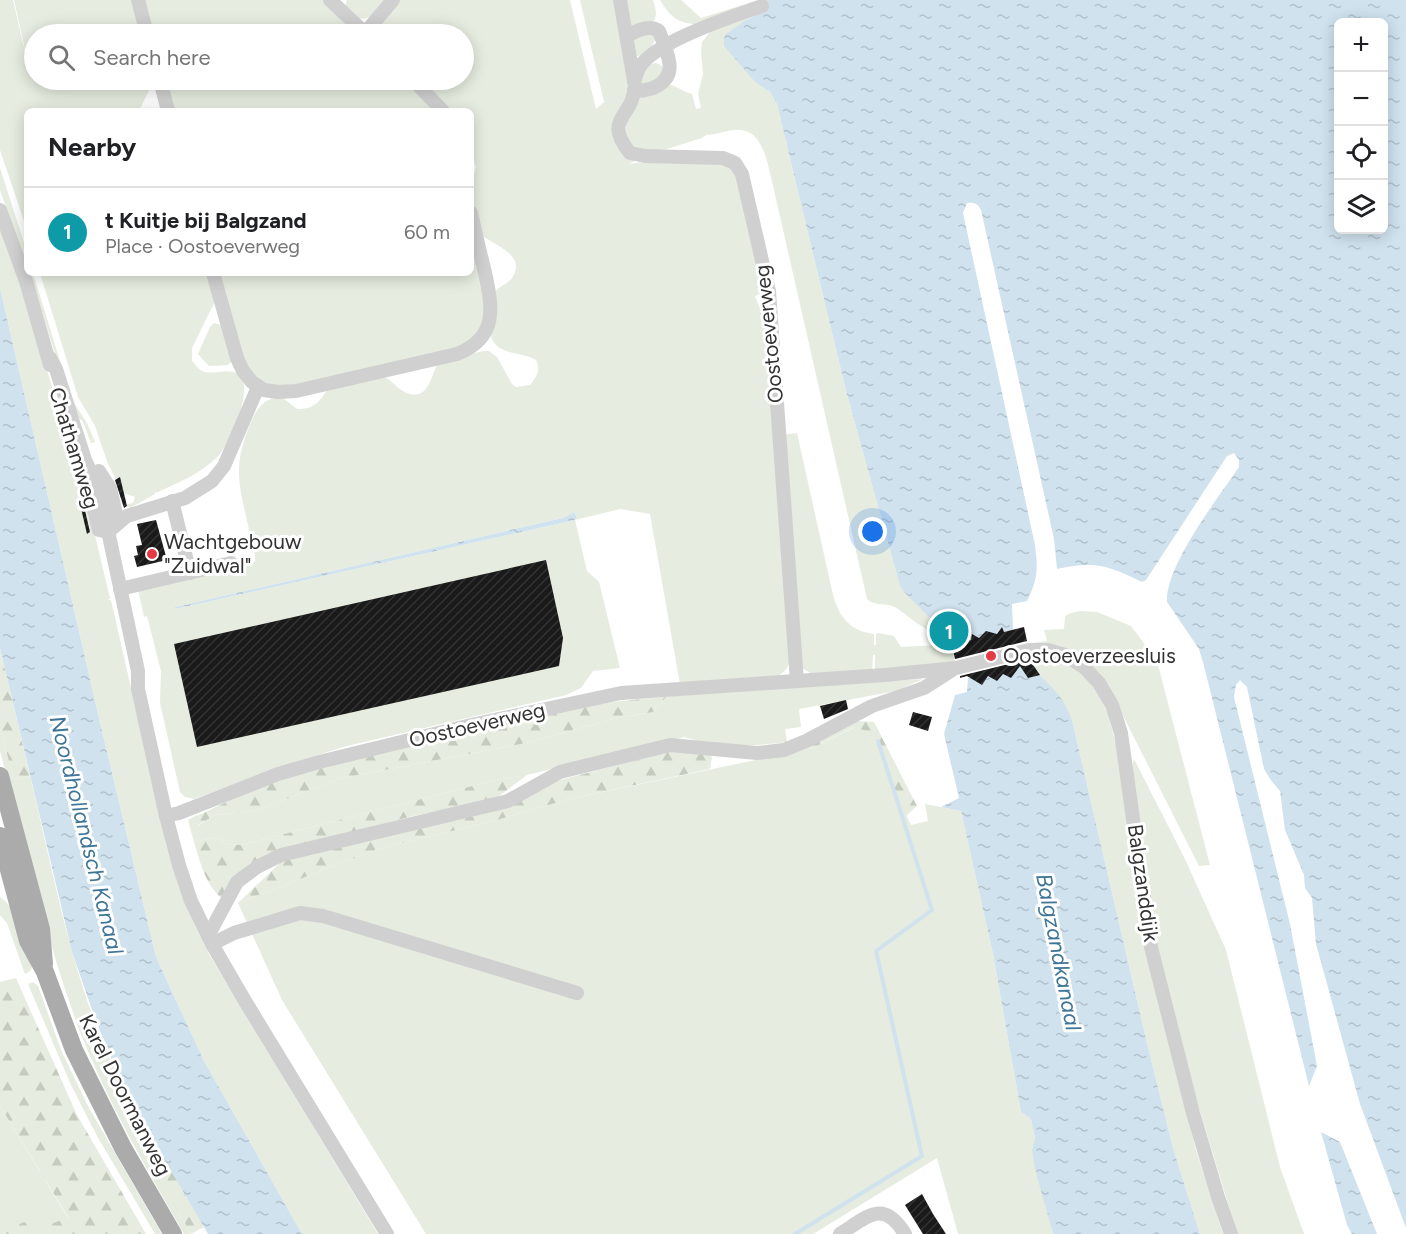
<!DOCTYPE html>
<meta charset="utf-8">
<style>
:root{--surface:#fff;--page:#f6f6f6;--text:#202124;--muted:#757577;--line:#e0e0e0;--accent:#e63946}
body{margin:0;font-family:Figtree,sans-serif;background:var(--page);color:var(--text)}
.controls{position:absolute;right:18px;top:18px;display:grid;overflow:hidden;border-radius:9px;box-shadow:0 3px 15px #0003}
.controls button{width:54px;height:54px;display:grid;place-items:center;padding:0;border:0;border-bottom:2px solid var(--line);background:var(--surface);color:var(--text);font:30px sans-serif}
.you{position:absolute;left:873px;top:532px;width:21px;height:21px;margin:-15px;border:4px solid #fff;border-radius:50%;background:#1a73e8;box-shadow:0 0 0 9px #1a73e833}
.badge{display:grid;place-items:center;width:39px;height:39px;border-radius:50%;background:var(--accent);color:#fff;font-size:20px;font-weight:700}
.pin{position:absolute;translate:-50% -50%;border:3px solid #fff;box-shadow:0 2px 6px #0006}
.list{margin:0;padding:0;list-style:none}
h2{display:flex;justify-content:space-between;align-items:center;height:78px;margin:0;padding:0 24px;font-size:26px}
h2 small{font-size:20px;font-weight:400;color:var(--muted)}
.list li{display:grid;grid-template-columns:39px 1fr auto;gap:18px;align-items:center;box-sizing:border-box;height:90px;padding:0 24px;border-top:2px solid var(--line)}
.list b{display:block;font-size:22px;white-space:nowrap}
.list p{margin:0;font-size:20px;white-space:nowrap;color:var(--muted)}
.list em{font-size:20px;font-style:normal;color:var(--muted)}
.icon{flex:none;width:33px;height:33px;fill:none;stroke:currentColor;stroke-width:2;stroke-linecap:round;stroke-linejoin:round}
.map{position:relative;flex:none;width:1406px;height:1234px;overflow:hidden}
.search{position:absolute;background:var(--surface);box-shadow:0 3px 15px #0003;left:24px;top:24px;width:450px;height:66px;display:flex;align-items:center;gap:15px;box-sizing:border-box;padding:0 21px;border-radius:33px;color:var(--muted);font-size:22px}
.panel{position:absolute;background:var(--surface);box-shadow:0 3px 15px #0003;left:24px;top:108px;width:450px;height:168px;border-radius:9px}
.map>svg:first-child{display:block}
.green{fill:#e6ecdf;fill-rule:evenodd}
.forest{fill:url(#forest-firs)}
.water{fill:url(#water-ripples);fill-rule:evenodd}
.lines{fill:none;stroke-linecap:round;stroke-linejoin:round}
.stream{stroke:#cfe2ee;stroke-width:4}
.building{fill:url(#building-hatch)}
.minor{stroke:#d0d0d0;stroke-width:14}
.major{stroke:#ababab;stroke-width:18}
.poi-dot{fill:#e63946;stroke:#fff;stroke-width:2}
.labels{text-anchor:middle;stroke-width:6;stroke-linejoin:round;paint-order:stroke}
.street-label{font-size:21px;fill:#333;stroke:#fff}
.poi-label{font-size:21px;fill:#333;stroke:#fff;text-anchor:start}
.water-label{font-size:22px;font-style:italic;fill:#3f7597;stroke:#fff}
</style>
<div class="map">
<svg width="1406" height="1234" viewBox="0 0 1406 1234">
<defs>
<pattern id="forest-firs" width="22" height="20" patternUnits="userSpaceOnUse" patternTransform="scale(1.5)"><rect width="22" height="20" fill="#e6ecdf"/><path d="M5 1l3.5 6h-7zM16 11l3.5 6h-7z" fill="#c6cbc0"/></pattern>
<pattern id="water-ripples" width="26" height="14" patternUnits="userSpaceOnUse" patternTransform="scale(1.5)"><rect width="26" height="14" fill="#cfe2ee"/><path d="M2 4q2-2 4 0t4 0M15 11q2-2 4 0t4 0" fill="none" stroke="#b2c2cd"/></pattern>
<pattern id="building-hatch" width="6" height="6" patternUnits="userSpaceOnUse" patternTransform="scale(1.5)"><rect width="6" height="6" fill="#1a1a1a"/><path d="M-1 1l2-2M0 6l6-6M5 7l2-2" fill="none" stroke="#333"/></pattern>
</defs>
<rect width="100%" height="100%" fill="#fff"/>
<g class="green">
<path d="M0,0H13L37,104L14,0H134L144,34H34V80H154L139,111H27V230L0,150Z"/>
<path d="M141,0H326L362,34H151Z"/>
<path d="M347,0H389C377,12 372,21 354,18L345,6Z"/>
<path d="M398,0H570L596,109L604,102L580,0H616L628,71V91L615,124L638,159L629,164L643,162H718L731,167L735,172L765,292L755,296L766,324L790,661C787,670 783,674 773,678L680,684L650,514L620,509L575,520L587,571L599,582L620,668L593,671L581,688L566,695L347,746L294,762L194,799L185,797L180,792L160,703L161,671L147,616L144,617L138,589L251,564L255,561C256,550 250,536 248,525C238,481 233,465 251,422C257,408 264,399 280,396L297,409C313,409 318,404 327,390L384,377C393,381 398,390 407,393C431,402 431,370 440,361L484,351H489L497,357L512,384L516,387L530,385C536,377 541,371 536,360C521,351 498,356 491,337L494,294C498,286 507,285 512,278C528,254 492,245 479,233C473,208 468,191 476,167L471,155V111H448L432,90L434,80H464V34H377V25ZM574,512L577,517L575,520L175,609V607L563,518Z"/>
<path d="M625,0H653C661,24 652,23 632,31Z"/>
<path d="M660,0H681L701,18L752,2L696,24C678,24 669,15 660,0Z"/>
<path d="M765,12L746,20L724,37L756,83L770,92L777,104L846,391L900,586L939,627L947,626L948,630H951L950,625H952L954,633C931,640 914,619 895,607C886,603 874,606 867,599L771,177C766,157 761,126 733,130C724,131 716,135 706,135L702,138C676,145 649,161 625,143C625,105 635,96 671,85C679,87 683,92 692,94L696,109L701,108L698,94L703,74L701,51L702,42L710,32Z"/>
<path d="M644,32L656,36C653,46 649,55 637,56L633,36Z"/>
<path d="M655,63C664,64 664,70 663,77L639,88C642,77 644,66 655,63Z"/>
<path d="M163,80H409L439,111H171Z"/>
<path d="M0,168L27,252V266L0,190Z"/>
<path d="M471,227L487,310L478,333L462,348L290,388L267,384L259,380L244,363L216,273H471Z"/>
<path d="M0,228L17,274L86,496L89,519L92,523L110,598L108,600H111L166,842L185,904L209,954L378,1234H302L204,1061L156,957L98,714L0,288Z"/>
<path d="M30,273H33L72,400L87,423L95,442L91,443L83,422L73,411Z"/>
<path d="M40,273H209L215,301L192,348V361C195,364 198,369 202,371C211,376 228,367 238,374C255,386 232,437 222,451C219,456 214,460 209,464C194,477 174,484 156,493L155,491V494L130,508L127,506V504L133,503L135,497L123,493L108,464L95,426L78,397Z"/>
<path d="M214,323L221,325L232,361L228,365L209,366L198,354L210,327Z"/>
<path d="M797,433L833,595C839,617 850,631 874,634V645H876V634L878,633L894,636L901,647L939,645L951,642L955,663L875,671V655H873L872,671L812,674L802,668L782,435Z"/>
<path d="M1080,611L1097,612L1131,626L1157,661L1210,865L1199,866L1108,686L1099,673L1086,662L1032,643L1047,641L1044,630L1064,629L1065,616L1071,613Z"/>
<path d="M1035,655C1098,662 1105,702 1119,755L1154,981L1196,1150L1223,1234H1200L1173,1148L1146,1039L1072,720L1028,678L1022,659Z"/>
<path d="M923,679L896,691L799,709L801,727L785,729L787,742C753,746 718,749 685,737L527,775L496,780L241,845L225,844L218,837L194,842L188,820L197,815L198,826L215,815L255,811L338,779L526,743L613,719L653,712L666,697L697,693Z"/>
<path d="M855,727L866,731L911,825L928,821L925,804L961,811L993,954L1021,1112L1031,1119L1035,1138L1032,1150L1053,1234H958L937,1158L813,1234H426L282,1000L238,903L378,849L497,820L569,799L813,748Z"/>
<path d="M0,728L14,780L30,776C57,887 77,1010 136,1110L126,1117L191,1234H184C146,1168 108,1103 80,1032C46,941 25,845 0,751Z"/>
<path d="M1134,759L1185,859L1226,950L1280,1167L1304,1234H1238L1233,1220L1196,1098L1156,948L1132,768Z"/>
<path d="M0,897C21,911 25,944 32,967L30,971L25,974L7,923L0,915Z"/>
<path d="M33,982L38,986L61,1050L89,1108L162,1234H155L97,1136L71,1085L28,984Z"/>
<path d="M0,1106L68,1218L65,1219L73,1234H0Z"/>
</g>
<g class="forest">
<path d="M0,648L30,776L14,780L0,728Z"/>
<path d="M666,697L653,712L613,719L526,743L338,779L255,811L215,815L197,826V816C219,805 241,795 264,786C321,765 382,753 441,738C514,720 590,701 666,697Z"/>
<path d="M858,721L874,722L917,806L906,816L866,731L854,727L813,748L800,751Z"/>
<path d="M671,751L705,753L712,757L710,769L569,799L497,820L378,849L238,903L282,861L549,783Z"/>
<path d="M527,775L499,796L480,802L413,816L270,853L249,864L235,876L221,898C205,883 200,862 194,842L218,837L225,844L241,845L496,780Z"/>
<path d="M16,978L77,1115L146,1234H46L42,1228L68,1217L0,1106V982Z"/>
<path d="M136,1110L204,1227L191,1234L125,1117Z"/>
<path d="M25,1222L32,1234H0L7,1228Z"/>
</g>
<g class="water">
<path d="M760,0H1406V1228L1360,1104L1316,944L1312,898L1305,888L1304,875L1285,830L1280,791L1270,779L1264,769L1247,687L1240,680L1236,685L1234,697L1290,924L1317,1066L1309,1086L1204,666L1199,649L1167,602C1165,566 1218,498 1239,467V460L1234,453L1227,456L1146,580L1142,582C1107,565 1095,561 1057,569L1054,539L981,210C978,204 975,202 967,203L963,213L1035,545C1038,569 1038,579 1027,601L1012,604L1013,630L1003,632L1001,628V633L974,639L972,635V640L961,642L959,638H955L952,625L939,627L905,593L900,586L846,391L777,104L770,92L756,83L724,46V37L726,34L746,20L765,12ZM1338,22H1384V230H1338Z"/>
<path d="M0,288L98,714L156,957L204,1061L302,1234H208L127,1096L97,1024L72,952L0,648Z"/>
<path d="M574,512L577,517L575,520L175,609V607L563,518Z"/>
<path d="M1021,665L1028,678L1039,675C1057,692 1063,697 1072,720L1146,1039L1173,1148L1200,1234H1053L1035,1169L1032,1150L1035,1138L1031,1119L1021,1112L993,954L961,811L941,807L959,798L944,734L955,695L967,692L968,678L978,675L982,685L984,680L992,672L997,681V671L1011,678V667Z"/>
<path d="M1321,1132L1340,1142L1377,1234H1352L1347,1225Z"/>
</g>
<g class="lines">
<path class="stream" d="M795,1234L922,1156L876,951L932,910L878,741"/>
</g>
<g class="building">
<path d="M120,477L127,506L124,508L115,480Z"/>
<path d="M83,502L90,532L87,534L80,504Z"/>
<path d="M156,520L167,560L137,567L134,556L138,555L136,546L142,545L137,524Z"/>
<path d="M546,560L563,638L559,666L197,747L174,644Z"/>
<path d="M1002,627L1004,632L1024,627L1027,641L955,659L952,645L971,640L972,634L979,638L986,631L997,634Z"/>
<path d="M1029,659L1040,675L1028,678L1020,666L1011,678L1003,674L997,681L988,676L982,685L967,676L960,678V676Z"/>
<path d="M846,700L848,709L824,719L820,706Z"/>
<path d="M913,712L932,717L928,731L909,725Z"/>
<path d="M922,1194L933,1214L946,1234H923L905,1205Z"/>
</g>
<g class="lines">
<g class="minor">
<path d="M138,0L147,34"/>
<path d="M330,0L366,34"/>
<path d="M620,0L635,86C633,118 602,119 630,153L645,156L723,158L735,163L742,174L769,291L797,681"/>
<path d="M365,33L393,0"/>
<path d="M627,36C637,30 650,24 659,31C667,53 681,76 653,88C646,90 642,92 634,90"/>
<path d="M160,80L168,111"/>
<path d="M413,80L443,111"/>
<path d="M634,81C636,77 637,72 639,68C655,41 732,17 762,6"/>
<path d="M0,210L26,281L50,365"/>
<path d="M213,273L237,358L243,371L252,382L264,390L278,392L296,391L457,354C500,337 492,305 484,268C479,249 475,231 471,213"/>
<path d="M50,358L56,369L85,460L99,489L138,671V689L166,816L179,865L191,901L212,944L245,1001L387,1234"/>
<path d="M99,471L110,488L118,522"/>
<path d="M82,472L89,489L99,530L108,532"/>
<path d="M172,501L190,573"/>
<path d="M108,532L127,516L185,498L212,481L224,466L258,387"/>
<path d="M120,589L231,563"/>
<path d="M166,816L179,813L278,774L319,762L471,725L621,693L885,675L956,668L1029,650H1048L1065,655L1084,667L1099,683L1112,705L1121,733L1151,947L1193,1113L1218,1197L1231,1234"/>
<path d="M208,936L237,882L257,867L281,855L508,801L560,772L670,745L757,753L784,750L806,741L872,706L924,688L952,670"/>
<path d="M212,944L234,933L300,913L323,916L577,993"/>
<path d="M840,1234C867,1217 883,1198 905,1234"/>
</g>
<g class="major">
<path d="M0,776L41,929L44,964"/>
<path d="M0,836L28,941L45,972L74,1050L123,1148L173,1234"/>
</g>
</g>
<g class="poi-dot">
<circle cx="152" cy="554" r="6"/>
<circle cx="991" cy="656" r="6"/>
</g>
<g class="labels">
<g class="street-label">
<text transform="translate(769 334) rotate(-96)" y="7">Oostoeverweg</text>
<text transform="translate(74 448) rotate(73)" y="7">Chathamweg</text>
<text transform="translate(477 725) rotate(-13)" y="7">Oostoeverweg</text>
<text transform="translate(1143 883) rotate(82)" y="7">Balgzanddijk</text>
<text transform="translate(125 1095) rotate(63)" y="7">Karel Doormanweg</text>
</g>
<g class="poi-label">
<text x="164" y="549">Wachtgebouw<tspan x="164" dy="24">"Zuidwal"</tspan></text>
<text x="1003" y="663">Oostoeverzeesluis</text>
</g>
<g class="water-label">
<text transform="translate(87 835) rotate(76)" y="8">Noordhollandsch Kanaal</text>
<text transform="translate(1059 952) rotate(79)" y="8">Balgzandkanaal</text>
</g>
</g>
</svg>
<div class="controls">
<button>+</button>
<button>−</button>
<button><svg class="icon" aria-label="locate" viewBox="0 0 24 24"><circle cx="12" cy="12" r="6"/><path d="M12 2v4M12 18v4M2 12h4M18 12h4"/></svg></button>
<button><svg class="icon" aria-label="layers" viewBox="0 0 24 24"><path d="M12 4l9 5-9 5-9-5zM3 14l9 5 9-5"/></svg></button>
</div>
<div class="you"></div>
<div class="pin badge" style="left:949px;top:631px;background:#0f9aa8">1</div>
<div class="search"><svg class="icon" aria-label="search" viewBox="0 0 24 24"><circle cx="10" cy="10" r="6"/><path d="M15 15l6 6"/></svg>Search here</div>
<section class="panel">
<h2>Nearby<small></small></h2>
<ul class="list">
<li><span class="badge" style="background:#0f9aa8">1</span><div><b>t Kuitje bij Balgzand</b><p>Place · Oostoeverweg</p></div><em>60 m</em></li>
</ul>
</section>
</div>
